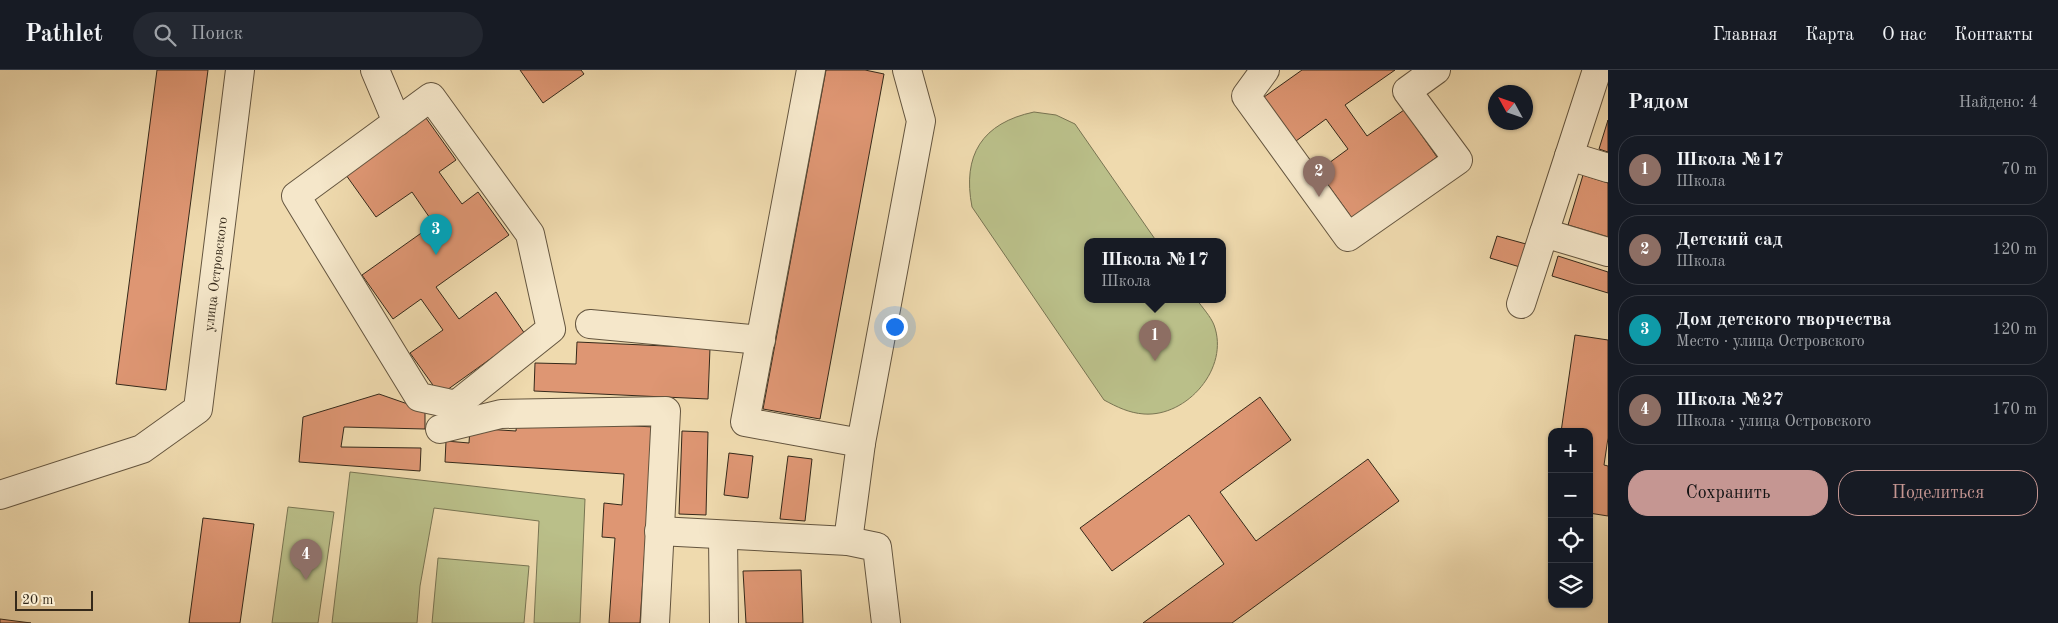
<!DOCTYPE html>
<html lang="ru">
<meta charset="utf-8">
<style>
:root{--surface:#171b24;--page:#242831;--text:#f1f3f6;--muted:#9ea1a6;--line:#363941;--accent:#c59692}
body{margin:0;font-family:"Old Standard TT",serif;background:var(--page);color:var(--text)}
.controls{position:absolute;right:15px;bottom:15px;display:grid;overflow:hidden;border-radius:10px;box-shadow:0 1px 4px #0004}
.controls button{width:45px;height:45px;display:grid;place-items:center;padding:0;border:0;border-bottom:1px solid var(--line);background:var(--surface);color:var(--text);font:25px sans-serif}
.compass{position:absolute;left:1488px;top:15px;width:45px;height:45px;border-radius:50%;background:var(--surface);box-shadow:0 1px 4px #0004;rotate:310deg}
.scale{position:absolute;left:15px;bottom:12px;width:78px;box-sizing:border-box;padding-left:5px;border:2px solid #35291a;border-top:0;font-size:14px;line-height:18px;white-space:nowrap;color:#35291a;-webkit-text-stroke:4px #f5e7ca;paint-order:stroke}
.you{position:absolute;left:894px;top:256px;width:18px;height:18px;margin:-12px;border:4px solid #fff;border-radius:50%;background:#1a73e8;box-shadow:0 0 0 8px #1a73e833}
.badge{display:grid;place-items:center;width:32px;height:32px;border-radius:50%;background:var(--accent);color:#fff;font-size:16px;font-weight:700}
.pin{position:absolute;translate:-50% -41px;filter:drop-shadow(0 1px 2px #0008)}
.pin::after{content:'';position:absolute;top:26px;width:18px;height:15px;background:inherit;clip-path:polygon(0 0,100% 0,50% 100%)}
.popup{position:absolute;left:1084px;top:168px;width:142px;height:65px;box-sizing:border-box;display:grid;place-content:center;border-radius:10px;background:var(--surface);filter:drop-shadow(0 1px 4px #0005);font-size:16px;white-space:nowrap;color:var(--muted)}
.popup b{font-size:19px;color:var(--text)}
.popup::after{content:'';position:absolute;left:50%;top:100%;margin-left:-10px;border:10px solid transparent;border-top-color:var(--surface)}
.list{margin:0;padding:0;list-style:none}
h2{display:flex;justify-content:space-between;align-items:center;height:65px;margin:0;padding:0 20px;font-size:21px}
h2 small{font-size:16px;font-weight:400;color:var(--muted)}
.list li{display:grid;grid-template-columns:32px 1fr auto;gap:15px;align-items:center;box-sizing:border-box;height:70px;margin:0 10px 10px;padding:0 10px;border:1px solid var(--line);border-radius:20px}
.list b{display:block;font-size:19px;white-space:nowrap}
.list p{margin:0;font-size:16px;white-space:nowrap;color:var(--muted)}
.list em{font-size:16px;font-style:normal;color:var(--muted)}
.actions{display:flex;gap:10px;padding:15px 20px}
.actions a{flex:1;padding:11px 0;border:1px solid var(--accent);border-radius:20px;text-align:center;font-size:18px;color:var(--accent)}
.actions .main{background:var(--accent);color:#111}
.icon{flex:none;width:28px;height:28px;fill:none;stroke:currentColor;stroke-width:2;stroke-linecap:round;stroke-linejoin:round}
.map{position:relative;flex:none;width:1608px;height:553px;overflow:hidden}
header{display:flex;align-items:center;gap:30px;box-sizing:border-box;height:70px;padding:0 25px;background:var(--surface);border-bottom:1px solid var(--line)}
header strong{font-size:24px}
nav{display:flex;gap:28px;margin-inline-start:auto;font-size:18px}
.search{width:350px;height:45px;background:var(--page);display:flex;align-items:center;gap:12px;box-sizing:border-box;padding:0 18px;border-radius:28px;color:var(--muted);font-size:19px}
main{display:flex}
aside{flex:1;background:var(--surface)}
.map>svg:first-child{display:block}
.green{fill:#babf89;stroke:#787452}
.building{fill:#de9673;stroke:#35291a}
.lines{fill:none;stroke-linecap:round;stroke-linejoin:round}
.minor-casing{stroke:#64553f;stroke-width:30}
.minor{stroke:#f5e7ca;stroke-width:28}
.labels{text-anchor:middle;stroke-width:4;stroke-linejoin:round;paint-order:stroke}
.street-label{font-size:14px;fill:#35291a;stroke:#f5e7ca}
</style>
<header>
<strong>Pathlet</strong>
<div class="search"><svg class="icon" aria-label="search" viewBox="0 0 24 24"><circle cx="10" cy="10" r="6"/><path d="M15 15l6 6"/></svg>Поиск</div>
<nav><a>Главная</a><a>Карта</a><a>О нас</a><a>Контакты</a></nav>
</header>
<main>
<div class="map">
<svg width="1608" height="553" viewBox="0 0 1608 553">
<rect width="100%" height="100%" fill="#efdaae"/>
<filter id="stains"><feTurbulence type="fractalNoise" baseFrequency=".004" numOctaves="4"/><feColorMatrix values="0 0 0 0 .2 0 0 0 0 .09 0 0 0 0 .02 0 0 0 .5 -.17"/></filter>
<radialGradient id="worn" r=".72"><stop offset=".6" stop-color="#630" stop-opacity="0"/><stop offset="1" stop-color="#630" stop-opacity=".3"/></radialGradient>
<g class="green">
<path d="M1034,42L1056,45L1075,54L1157,172H1088V230H1197C1202,237 1211,247 1214,255C1230,298 1187,347 1144,344C1129,343 1117,337 1104,330L972,137C962,85 982,53 1034,42Z"/>
<path d="M350,402L585,429L580,553H534L539,451L434,438L420,516L417,553H332Z"/>
<path d="M288,437L334,442L318,553H272Z"/>
<path d="M438,488L529,496L524,553H432Z"/>
</g>
<g class="building">
<path d="M157,0H208L166,320L116,314Z"/>
<path d="M520,0H581L584,4L543,33Z"/>
<path d="M826,0H865L884,4L820,349L763,339Z"/>
<path d="M1302,0H1395L1345,35L1367,66L1404,40L1437,87L1352,148L1318,101L1348,79L1326,49L1296,71L1264,27Z"/>
<path d="M426,48L456,90L439,102L462,134L478,122L509,165L436,217L459,249L496,222L525,264L440,325L410,283L443,260L421,229L393,249L362,205L434,154L412,122L376,147L346,105Z"/>
<path d="M1608,50V82L1599,79Z"/>
<path d="M1583,105L1608,113V167L1568,155Z"/>
<path d="M1497,166L1526,174L1520,197L1490,188Z"/>
<path d="M1558,186L1608,202V223L1552,206Z"/>
<path d="M1575,265L1608,270V368L1604,395L1608,396V446L1589,443V362H1561Z"/>
<path d="M577,272L710,278L708,329L534,321L535,293L576,294Z"/>
<path d="M379,324L425,340V359L344,357L341,377L421,378L420,401L299,392L303,347Z"/>
<path d="M1260,327L1291,370L1220,422L1256,471L1368,389L1399,431L1232,553H1143L1224,494L1189,445L1112,501L1080,458Z"/>
<path d="M517,349L653,357L640,553H609L615,468L602,467L604,433L622,435L624,404L445,392L446,371L469,373L470,358L516,361Z"/>
<path d="M682,361L708,362L706,445L679,444Z"/>
<path d="M729,383L753,386L748,428L724,425Z"/>
<path d="M788,386L812,389L805,451L780,449Z"/>
<path d="M203,448L254,454L240,553H189Z"/>
<path d="M801,500L803,553H746L743,501Z"/>
<path d="M0,549L31,553H0Z"/>
</g>
<g class="lines">
<defs>
<g id="minor">
<path d="M375,0L397,52"/>
<path d="M811,0L745,352L861,373"/>
<path d="M1265,0L1246,26L1348,167L1458,90L1407,21L1436,0"/>
<path d="M1597,0L1544,163L1608,182"/>
<path d="M431,27L530,164L551,259L456,335L419,327L296,126Z"/>
<path d="M1569,86L1608,98"/>
<path d="M1521,234L1544,163"/>
<path d="M590,254L761,270"/>
<path d="M440,359L501,344L666,341L655,553"/>
<path d="M0,425L142,379L198,339L240,0"/>
<path d="M659,461L848,471L877,477L886,553"/>
<path d="M723,466L724,553"/>
<path d="M848,471L861,373L921,51L907,0"/>
</g>
</defs>
<use href="#minor" class="minor-casing"/>
<use href="#minor" class="minor"/>
</g>
<g class="labels">
<g class="street-label">
<text transform="translate(215 204) rotate(-83)" y="5">улица Островского</text>
</g>
</g>
<rect width="100%" height="100%" filter="url(#stains)"/>
<rect width="100%" height="100%" fill="url(#worn)"/>
</svg>
<div class="controls">
<button>+</button>
<button>−</button>
<button><svg class="icon" aria-label="locate" viewBox="0 0 24 24"><circle cx="12" cy="12" r="6"/><path d="M12 2v4M12 18v4M2 12h4M18 12h4"/></svg></button>
<button><svg class="icon" aria-label="layers" viewBox="0 0 24 24"><path d="M12 4l9 5-9 5-9-5zM3 14l9 5 9-5"/></svg></button>
</div>
<svg class="compass" viewBox="-18 -18 36 36"><path d="M0-13l5 13h-10z" fill="#e53935"/><path d="M0 13l5-13h-10z" fill="#9ea1a6"/></svg>
<div class="scale">20 m</div>
<div class="you"></div>
<div class="pin badge" style="left:1155px;top:291px;background:#8d6e63">1</div>
<div class="popup"><b>Школа №17</b>Школа</div>
<div class="pin badge" style="left:1319px;top:127px;background:#8d6e63">2</div>
<div class="pin badge" style="left:436px;top:185px;background:#0f9aa8">3</div>
<div class="pin badge" style="left:306px;top:510px;background:#8d6e63">4</div>
</div>
<aside>
<h2>Рядом<small>Найдено: 4</small></h2>
<ul class="list">
<li><span class="badge" style="background:#8d6e63">1</span><div><b>Школа №17</b><p>Школа</p></div><em>70 m</em></li>
<li><span class="badge" style="background:#8d6e63">2</span><div><b>Детский сад</b><p>Школа</p></div><em>120 m</em></li>
<li><span class="badge" style="background:#0f9aa8">3</span><div><b>Дом детского творчества</b><p>Место · улица Островского</p></div><em>120 m</em></li>
<li><span class="badge" style="background:#8d6e63">4</span><div><b>Школа №27</b><p>Школа · улица Островского</p></div><em>170 m</em></li>
</ul>
<div class="actions"><a class="main">Сохранить</a><a>Поделиться</a></div>
</aside>
</main>
